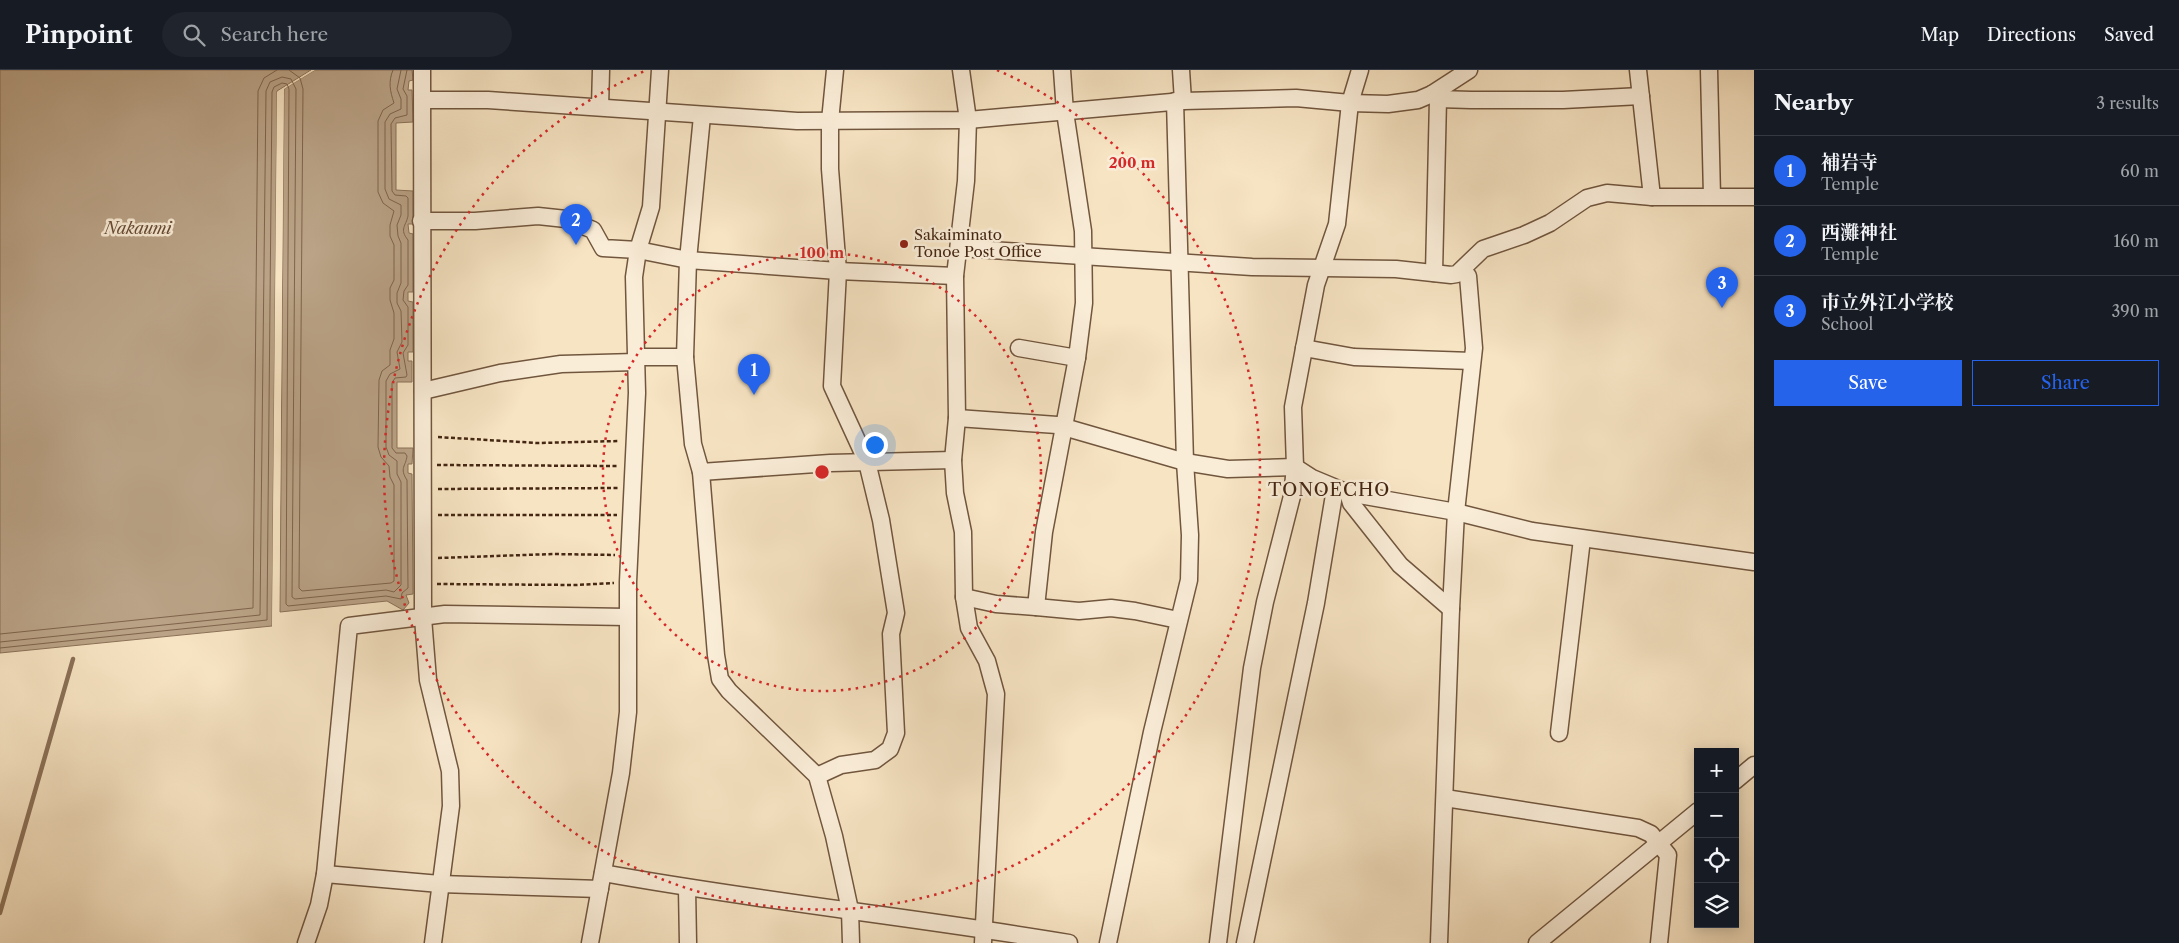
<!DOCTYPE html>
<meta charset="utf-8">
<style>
:root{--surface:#171b24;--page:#20242c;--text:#f1f3f6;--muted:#9ea1a6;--line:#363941;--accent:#2563eb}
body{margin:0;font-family:"Libre Caslon Text","Noto Serif JP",serif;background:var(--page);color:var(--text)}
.controls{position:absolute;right:15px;bottom:15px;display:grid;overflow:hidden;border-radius:0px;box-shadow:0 2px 12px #0003}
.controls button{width:45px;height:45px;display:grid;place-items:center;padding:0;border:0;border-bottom:1px solid var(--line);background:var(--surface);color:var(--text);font:25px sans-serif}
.you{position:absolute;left:874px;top:374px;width:18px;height:18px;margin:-12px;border:4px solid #fff;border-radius:50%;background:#1a73e8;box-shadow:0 0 0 8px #1a73e833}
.badge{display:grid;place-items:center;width:32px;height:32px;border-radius:50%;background:var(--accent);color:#fff;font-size:16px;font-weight:700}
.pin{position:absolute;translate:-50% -41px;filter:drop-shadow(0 1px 2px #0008)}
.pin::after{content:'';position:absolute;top:26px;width:18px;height:15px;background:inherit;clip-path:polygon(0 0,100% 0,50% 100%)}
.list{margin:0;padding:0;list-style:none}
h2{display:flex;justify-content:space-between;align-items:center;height:65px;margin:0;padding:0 20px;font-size:21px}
h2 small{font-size:16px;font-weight:400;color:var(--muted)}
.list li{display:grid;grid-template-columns:32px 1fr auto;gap:15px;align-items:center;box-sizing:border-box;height:70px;padding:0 20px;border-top:1px solid var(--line)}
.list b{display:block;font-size:19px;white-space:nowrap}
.list p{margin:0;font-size:16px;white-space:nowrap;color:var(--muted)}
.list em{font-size:16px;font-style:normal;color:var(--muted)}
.actions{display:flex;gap:10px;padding:15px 20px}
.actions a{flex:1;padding:11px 0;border:1px solid var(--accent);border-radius:0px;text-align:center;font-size:18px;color:var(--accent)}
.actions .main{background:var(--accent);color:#fff}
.icon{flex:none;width:28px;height:28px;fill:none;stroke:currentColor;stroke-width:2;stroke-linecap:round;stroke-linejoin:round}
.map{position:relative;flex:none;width:1754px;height:873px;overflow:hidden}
header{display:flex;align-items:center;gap:30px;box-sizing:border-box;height:70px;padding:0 25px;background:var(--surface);border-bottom:1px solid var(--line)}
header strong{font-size:24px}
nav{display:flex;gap:28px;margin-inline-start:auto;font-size:18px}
.search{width:350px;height:45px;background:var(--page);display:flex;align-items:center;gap:12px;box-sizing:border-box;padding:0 18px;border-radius:28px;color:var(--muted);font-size:19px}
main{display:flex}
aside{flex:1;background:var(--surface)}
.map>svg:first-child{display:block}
.water{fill:#baa387;stroke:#8b7158}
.pier{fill:#f7e4c3}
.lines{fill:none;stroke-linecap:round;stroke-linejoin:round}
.shore{stroke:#7f644c;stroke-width:1}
.stream{stroke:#8b7158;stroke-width:4.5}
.minor-casing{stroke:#71563e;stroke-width:19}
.path{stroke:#442612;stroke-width:2.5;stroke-dasharray:4 2.5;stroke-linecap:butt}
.minor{stroke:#faedd8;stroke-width:16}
.ring{fill:none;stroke:#d62828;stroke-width:2.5;stroke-dasharray:2.5 5}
.poi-dot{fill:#8f2418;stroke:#faedd8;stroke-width:2}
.labels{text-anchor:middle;stroke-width:5;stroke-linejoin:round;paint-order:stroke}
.poi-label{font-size:15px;fill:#442612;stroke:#faedd8;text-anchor:start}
.water-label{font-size:16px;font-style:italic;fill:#674c35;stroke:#faedd8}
.quarter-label{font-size:18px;letter-spacing:1px;fill:#442612;stroke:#faedd8}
.centre{fill:#d62828;stroke:#faedd8;stroke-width:2.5}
.ring-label{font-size:15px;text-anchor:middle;font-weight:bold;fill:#d62828;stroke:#faedd8;stroke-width:5;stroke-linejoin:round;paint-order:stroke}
</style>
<header>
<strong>Pinpoint</strong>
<div class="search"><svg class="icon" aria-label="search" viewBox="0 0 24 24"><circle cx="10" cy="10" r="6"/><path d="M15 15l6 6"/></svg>Search here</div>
<nav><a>Map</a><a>Directions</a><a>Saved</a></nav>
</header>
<main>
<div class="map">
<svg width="1754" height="873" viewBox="0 0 1754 873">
<rect width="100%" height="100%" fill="#f7e4c3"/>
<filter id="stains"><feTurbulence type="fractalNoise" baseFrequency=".004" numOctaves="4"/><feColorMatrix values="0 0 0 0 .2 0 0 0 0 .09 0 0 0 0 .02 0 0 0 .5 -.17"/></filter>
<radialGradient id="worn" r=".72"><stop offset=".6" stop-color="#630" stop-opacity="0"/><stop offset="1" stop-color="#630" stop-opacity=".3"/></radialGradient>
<g class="water">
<path d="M0,0H311L277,21L272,556L0,583Z"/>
<path d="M315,0H412L413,10L409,11L408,20H412L413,52L396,53V120L413,121V154H408L409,163L413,164V222H408V231L413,232V282H408V291H412V312H397V378H413L412,394H408V403L412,404L413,524L406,525L409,533L403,540L387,531L280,542L284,19Z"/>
</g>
<path class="pier" d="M312,0H315L284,19L279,544L278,542L282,21L279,23L274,556H272L277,22Z"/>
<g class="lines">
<g class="shore">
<path d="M289,0L300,8L303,19L299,518L302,521L391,513L394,511V415L390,407L389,396L381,387L378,377L379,310L382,301L390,295V280L394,269V243L390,230V218L394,210V175L390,166V155L394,141L383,133L378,122V51L383,40L394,33C390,21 388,12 393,0"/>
<path d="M0,564L253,538L258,21L264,8L277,0"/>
<path d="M0,572L260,545L266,21L270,12L282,7L291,9L296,19L292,527L295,529L386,520L394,522L401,515V412L397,404V391L389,385L386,377V311L390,304L400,299L397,282L402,272L401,241L397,233V223L401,213V173L398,166L397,155L401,145V135L389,129L385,119V52L390,44L401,39V29L397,19L401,0"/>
<path d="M0,578L267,550L272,22L274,17L282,13L287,14L289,19L286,534L288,536L386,526L401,529L402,523L408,518L407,410C399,398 406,396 407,386L405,383H396L392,378V313L395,308L406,307L407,305L403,283L408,275V237L403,230L404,221L408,215V170C399,159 406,156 408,146C408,140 408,134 408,128L406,126L395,125L392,121L391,54L395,48L407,45V26L403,19L407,0"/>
</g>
<path class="stream" d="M0,843L73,589"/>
<defs>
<g id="minor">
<path d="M422,0L423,548L428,610L450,701L451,736L433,873"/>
<path d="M961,0L968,50L966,111L955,206L957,348L953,390L955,423L963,462L964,527L969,558L987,591L996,624L983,873"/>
<path d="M1181,0L1183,31"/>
<path d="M1638,0L1652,127"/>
<path d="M1709,0L1712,126"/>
<path d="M1432,24L1438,29L1471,30H1563L1641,26"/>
<path d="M423,30H488L797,51L968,50L1183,31L1296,28L1350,33L1388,34L1418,30L1432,24L1469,0"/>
<path d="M600,37L601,0"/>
<path d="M421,151H475L538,146L566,149L593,160L603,178L638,180L688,190L838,201L955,206"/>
<path d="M959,178L1252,197L1396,199L1451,205L1457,204L1483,179L1524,165L1550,153L1587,128L1607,123L1652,127H1754"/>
<path d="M1434,203L1438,29"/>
<path d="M1019,278L1077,288L1084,233L1083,161L1065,42L1062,0"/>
<path d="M1304,278L1354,287L1472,291"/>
<path d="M636,287H685L693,374L701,402L830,393L953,390"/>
<path d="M685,287L688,190L702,46"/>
<path d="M423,321L500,303L561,294L636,292"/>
<path d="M957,348L1057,355L1185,392L1228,399L1295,397L1312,408L1348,423L1456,442L1532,461L1754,492"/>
<path d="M701,402L716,585L720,609L729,621L817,706L834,766L850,840L851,873"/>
<path d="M1348,423L1351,433L1400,495L1451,539"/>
<path d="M964,527L996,534L1036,537L1044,462L1077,288"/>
<path d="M1036,537L1079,541L1111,538L1135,541L1178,550"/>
<path d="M1559,663L1582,469"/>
<path d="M817,706L841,695L875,690L890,679L896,663L891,564L896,543L881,450L867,392L832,316L838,201L830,99V51L835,0"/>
<path d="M1735,711L1754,695"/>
<path d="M1445,728L1638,758L1651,764L1668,785L1659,873"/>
<path d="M603,803C757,831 914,847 1069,873"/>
<path d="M325,804L440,814L600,819"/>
<path d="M687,818L688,873"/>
<path d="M306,873L319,835L325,804L349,556L445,544L627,547"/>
<path d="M590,873L621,703L628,642V512L637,323L634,207L638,180L651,137L660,0"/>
<path d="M1108,873L1152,662L1189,510L1190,465L1185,392L1175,31"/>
<path d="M1218,873L1252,598L1265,532L1292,426L1295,397L1293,337L1316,215L1337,154L1350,33L1360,0"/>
<path d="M1245,873L1316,533L1335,419"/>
<path d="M1439,873L1451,539L1456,442L1474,278L1468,206L1463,200"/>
<path d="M1537,873L1698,741"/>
</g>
</defs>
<use href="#minor" class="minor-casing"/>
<g class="path">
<path d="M438,367L537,373L619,371"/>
<path d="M437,395L619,396"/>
<path d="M438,419L618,418"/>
<path d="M438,445H617"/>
<path d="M438,488L553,484L615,485"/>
<path d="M437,514L576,515L614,513"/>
</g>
<use href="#minor" class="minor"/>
</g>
<g class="ring">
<circle cx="822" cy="402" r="219"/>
<path d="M997 0A438 438 0 1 1 647 0"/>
</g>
<circle class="poi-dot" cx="904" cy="174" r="5"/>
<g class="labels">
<g class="poi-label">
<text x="914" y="170">Sakaiminato<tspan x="914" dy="17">Tonoe Post Office</tspan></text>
</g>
<g class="water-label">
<text x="138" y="164">Nakaumi</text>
</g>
<g class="quarter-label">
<text x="1329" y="426">TONOECHO</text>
</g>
</g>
<circle cx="822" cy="402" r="8" class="centre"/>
<g class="ring-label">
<text x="1132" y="98">200 m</text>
<text x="822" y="188">100 m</text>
</g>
<rect width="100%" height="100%" filter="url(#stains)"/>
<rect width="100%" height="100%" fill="url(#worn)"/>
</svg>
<div class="controls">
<button>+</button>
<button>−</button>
<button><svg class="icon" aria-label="locate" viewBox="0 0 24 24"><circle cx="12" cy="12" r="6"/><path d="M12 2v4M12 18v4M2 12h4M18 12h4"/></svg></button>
<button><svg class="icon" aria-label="layers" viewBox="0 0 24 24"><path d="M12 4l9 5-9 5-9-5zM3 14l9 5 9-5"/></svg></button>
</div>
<div class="you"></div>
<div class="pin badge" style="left:754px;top:325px">1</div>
<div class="pin badge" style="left:576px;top:175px">2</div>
<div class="pin badge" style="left:1722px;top:238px">3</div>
</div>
<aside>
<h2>Nearby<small>3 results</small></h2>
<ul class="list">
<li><span class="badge">1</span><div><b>補岩寺</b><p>Temple</p></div><em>60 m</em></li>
<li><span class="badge">2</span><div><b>西灘神社</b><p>Temple</p></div><em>160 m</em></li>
<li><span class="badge">3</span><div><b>市立外江小学校</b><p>School</p></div><em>390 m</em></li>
</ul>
<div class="actions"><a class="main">Save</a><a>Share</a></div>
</aside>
</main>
